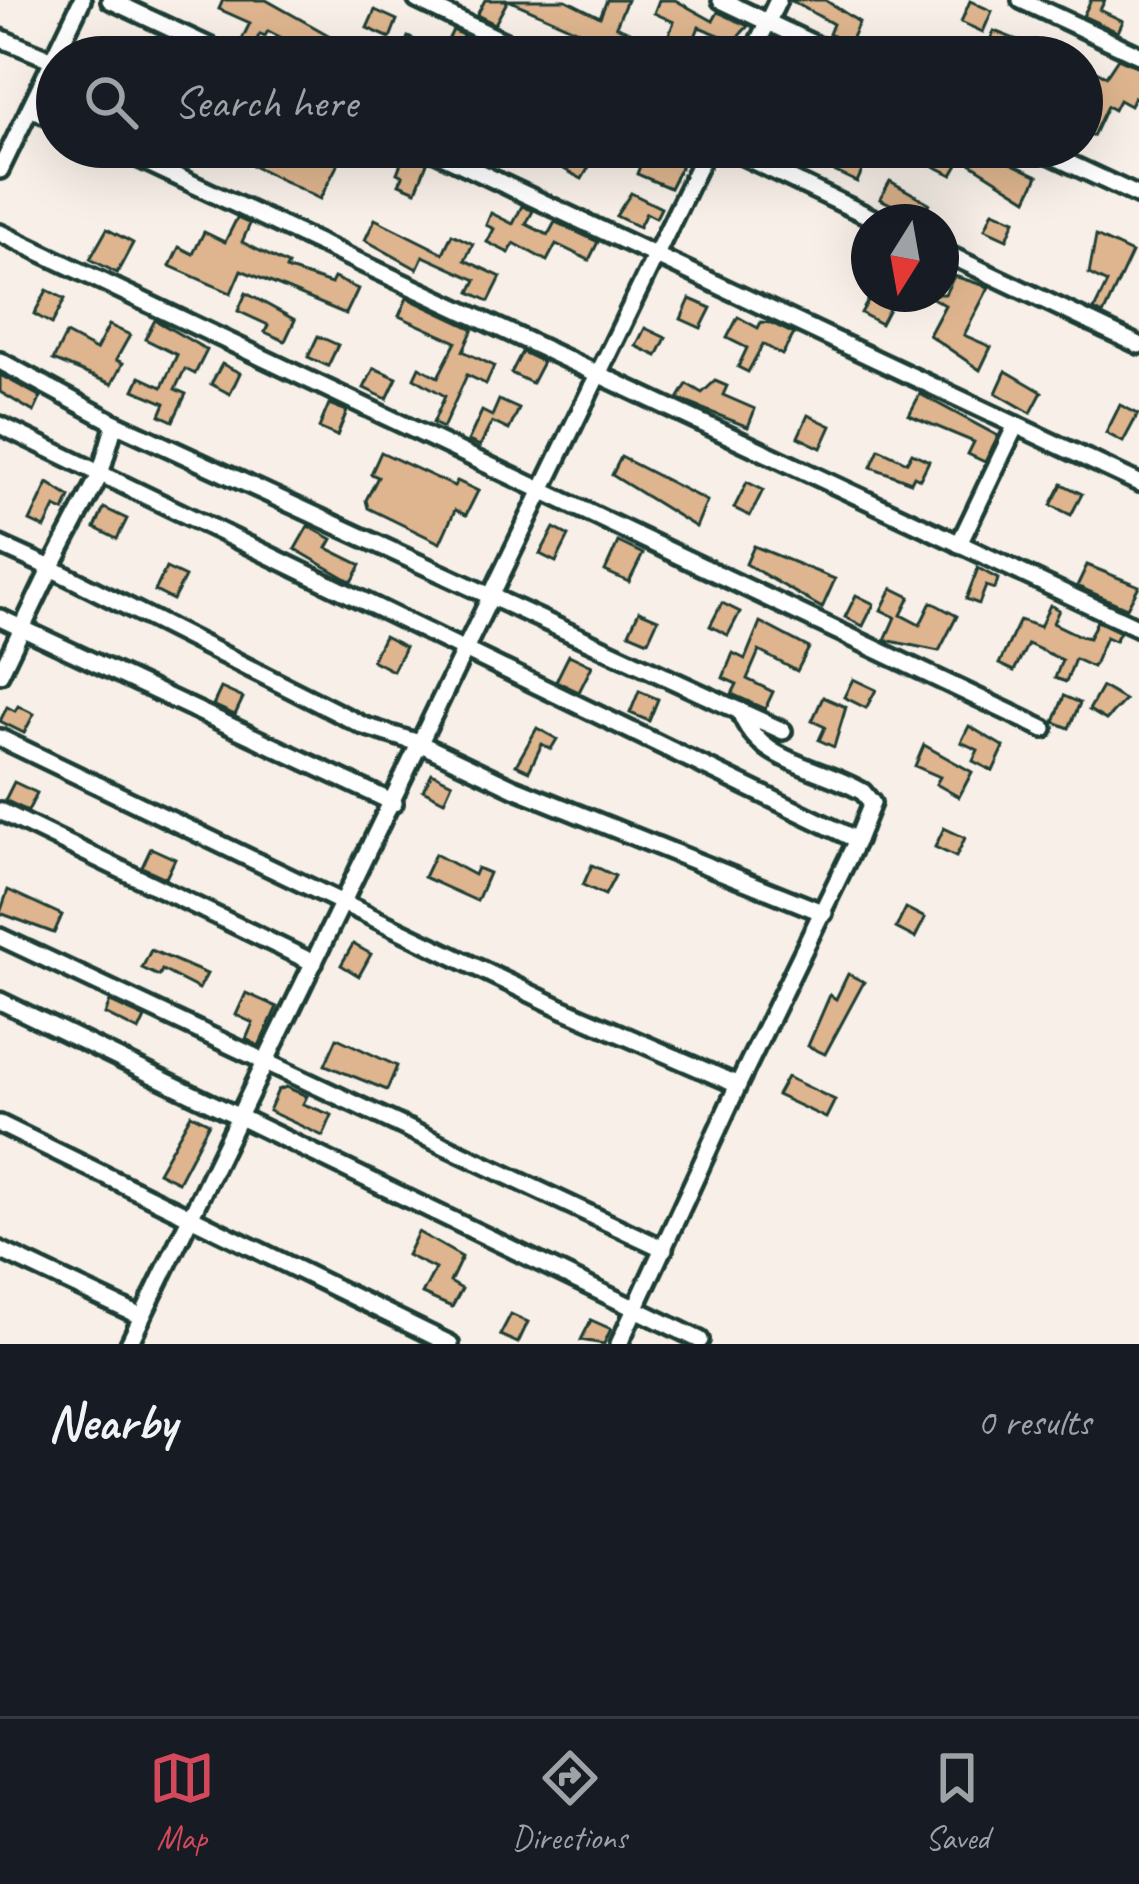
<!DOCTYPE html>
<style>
:root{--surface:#171b24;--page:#20242c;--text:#f1f3f6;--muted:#9ea1a6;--line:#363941;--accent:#d1495b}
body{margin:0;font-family:Caveat,sans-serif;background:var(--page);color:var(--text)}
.compass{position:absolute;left:851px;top:204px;width:108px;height:108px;border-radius:50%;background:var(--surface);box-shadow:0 12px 48px #0002;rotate:191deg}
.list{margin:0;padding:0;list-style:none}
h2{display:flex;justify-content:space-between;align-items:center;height:156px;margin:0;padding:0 48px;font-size:51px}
h2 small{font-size:39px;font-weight:400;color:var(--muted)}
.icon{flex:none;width:66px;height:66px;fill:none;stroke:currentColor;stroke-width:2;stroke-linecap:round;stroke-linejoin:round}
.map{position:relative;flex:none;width:1139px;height:1344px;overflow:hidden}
.search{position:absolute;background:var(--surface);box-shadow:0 12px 48px #0002;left:36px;right:36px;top:36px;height:132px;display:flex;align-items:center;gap:30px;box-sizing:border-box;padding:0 42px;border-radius:66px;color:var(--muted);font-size:45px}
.sheet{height:372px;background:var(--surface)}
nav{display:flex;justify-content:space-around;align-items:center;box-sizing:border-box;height:168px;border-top:3px solid var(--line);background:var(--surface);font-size:33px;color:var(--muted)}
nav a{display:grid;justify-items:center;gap:6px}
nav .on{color:var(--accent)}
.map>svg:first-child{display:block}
.building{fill:#deb58e;stroke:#1f3d34;stroke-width:3}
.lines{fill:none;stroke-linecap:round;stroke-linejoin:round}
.minor-casing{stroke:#1f3d34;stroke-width:24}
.minor{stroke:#fff;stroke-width:15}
</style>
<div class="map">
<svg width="1139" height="1344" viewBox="0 0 1139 1344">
<rect width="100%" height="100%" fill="#f8f0e8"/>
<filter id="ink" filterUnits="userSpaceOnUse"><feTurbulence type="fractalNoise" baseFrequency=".00833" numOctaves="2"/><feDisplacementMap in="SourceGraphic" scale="24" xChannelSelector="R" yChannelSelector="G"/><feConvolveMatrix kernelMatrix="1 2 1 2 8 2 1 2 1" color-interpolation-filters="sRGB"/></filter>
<g filter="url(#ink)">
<g class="building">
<path d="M223,0H266L332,37L383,57H341L312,44L308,51L268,31L265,36L260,34L249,54L238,47L250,23L219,9Z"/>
<path d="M485,0H566L600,17L607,0H627L616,26L647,40L639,57L606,47L602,57H591L599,40L508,0L495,24L477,15Z"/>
<path d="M659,0H675L713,21L718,12L748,26L734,41L699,27L692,44L669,34L674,22L654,13Z"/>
<path d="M790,0H825L859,22L849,44L829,34L833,24Z"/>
<path d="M1091,0H1105L1100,10L1123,21L1118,32L1083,16Z"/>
<path d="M970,1L992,11L983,32L961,22Z"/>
<path d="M375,10L397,20L390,38L367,28Z"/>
<path d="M453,30L464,36L454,57H399L408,37L442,52Z"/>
<path d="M994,31L1020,41L1013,57L986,50Z"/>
<path d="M1118,58L1139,67V100L1134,97L1130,106L1119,100L1114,110L1107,106L1093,136L1082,131V64L1106,76Z"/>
<path d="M216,147H329L343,154L320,199Z"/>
<path d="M676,147H691L670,188L637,174L645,153L671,159Z"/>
<path d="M941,147H996L1006,152L1002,159L1038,176L1027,199L962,158L952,175L932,165Z"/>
<path d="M571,148L593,160L582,179L560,167Z"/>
<path d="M845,148L868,158L857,182L834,171Z"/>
<path d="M405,153L427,163L416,191L399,184L403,176L397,173Z"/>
<path d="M890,181L929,203L921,218L880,199Z"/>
<path d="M631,193L661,208L656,218L646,213L639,227L616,216Z"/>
<path d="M522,206L533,211L526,224L548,235L555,222L598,242L589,260L556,244L547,261L514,243L509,253L487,242L494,229L486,225L491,213L513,224Z"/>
<path d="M993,211L1015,220L1007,239L985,229Z"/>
<path d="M237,218L250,224L242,242L288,265L286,269L331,284L334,278L358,289L346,314L241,270L231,293L170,266L179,247L193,254L204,232L225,242Z"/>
<path d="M375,219L443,253L452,234L473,244L465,260L501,277L489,301L470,292L476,280L423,256L417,269L365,240Z"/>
<path d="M107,229L133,243L117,273L90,259Z"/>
<path d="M1096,236L1132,253L1103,315L1094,310L1107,283L1089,274Z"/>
<path d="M954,276L989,287L964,335L991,347L980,370L929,335L945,305L925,294H945Z"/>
<path d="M47,290L65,299L52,324L34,314Z"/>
<path d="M246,293L295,320L285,341L265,332L268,325L238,311Z"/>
<path d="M872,294L892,303L881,324L861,313Z"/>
<path d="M407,298L473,329L463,351L494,366L486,384L467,375L443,428L433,423L445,396L414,378L419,367L438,377L456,342L399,316Z"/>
<path d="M690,299L711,308L701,328L681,319Z"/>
<path d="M738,317L758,328L761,322L771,323L794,334L782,355L763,344L748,372L738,367L747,348L727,338Z"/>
<path d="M155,320L207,350L195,374L185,369L175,389L186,394L173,421L160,415L165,403L134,390L140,377L162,387L177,355L145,339Z"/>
<path d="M109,325L130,335L116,360L123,363L112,384L53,360L66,334L96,350Z"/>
<path d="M645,328L666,338L657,356L636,346Z"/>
<path d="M318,336L338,345L328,366L308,357Z"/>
<path d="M522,352L543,362L532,383L511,373Z"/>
<path d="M222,364L240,373L230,394L211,384Z"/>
<path d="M374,368L397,378L387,399L364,388Z"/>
<path d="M1006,371L1042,392L1031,413L996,393Z"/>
<path d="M0,375L41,397L34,412L0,392Z"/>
<path d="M715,381L727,386L723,395L755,409L748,427L678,399L687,384L702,393Z"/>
<path d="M920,394L998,436L985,462L968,454L974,442L909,415Z"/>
<path d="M499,400L519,409L509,430L492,422L480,446L468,441L482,411L492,416Z"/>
<path d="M329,404L347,411L337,436L319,428Z"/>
<path d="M1120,405L1138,414L1123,442L1106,433Z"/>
<path d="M808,415L831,426L821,448L798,437Z"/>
<path d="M879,449L907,462L912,453L929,461L920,479L914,476L911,482L871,467Z"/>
<path d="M381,452L454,486L457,481L478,491L466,515L455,510L440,543L368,508L366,500L378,477L371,474Z"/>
<path d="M621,457L707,501L696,527L612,475Z"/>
<path d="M747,482L763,490L750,516L734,508Z"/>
<path d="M48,483L70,497L64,511L55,507L45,528L30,521Z"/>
<path d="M1062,484L1082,494L1071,515L1051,505Z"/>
<path d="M104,508L127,519L117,539L95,528Z"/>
<path d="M308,526L332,539L327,548L361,565L352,582L295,549Z"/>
<path d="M554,528L569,536L556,562L540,554Z"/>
<path d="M618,542L643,554L629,582L605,571Z"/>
<path d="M754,546L835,579L822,608L746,564Z"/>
<path d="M1087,565L1139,586L1127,608L1077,586Z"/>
<path d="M166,568L185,577L173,600L155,591Z"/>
<path d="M978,568L998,579L995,589L986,586L979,604L966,599Z"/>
<path d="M892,588L910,597L901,615L920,625L931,602L957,616L939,651L885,640L895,617L881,610Z"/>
<path d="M856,595L874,604L863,626L845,617Z"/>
<path d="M722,603L740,612L728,635L710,626Z"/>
<path d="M1050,605L1059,610L1053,623L1080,636L1089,638L1097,621L1120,632L1115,641L1106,637L1093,667L1075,659L1066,682L1055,678L1062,660L1028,644L1014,671L999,664L1020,620L1040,627Z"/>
<path d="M639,611L658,619L648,641L629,633Z"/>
<path d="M760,622L809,648L797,671L759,651L747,679L773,692L765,709L732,694L737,684L723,678L733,653L745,659Z"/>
<path d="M384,636L405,647L393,671L372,660Z"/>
<path d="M569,655L592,666L579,692L556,681Z"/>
<path d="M853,679L876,690L866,708L844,697Z"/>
<path d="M1102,687L1125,700L1106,720L1089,710Z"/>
<path d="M221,688L243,698L235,715L213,705Z"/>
<path d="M639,691L658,699L649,721L630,713Z"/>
<path d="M1064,696L1080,703L1069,728L1054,722Z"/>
<path d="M823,697L846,707L834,747L819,740L825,727L812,721Z"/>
<path d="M18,706L34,714L24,733L0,721L7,707L15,711Z"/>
<path d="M969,726L1004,747L993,771L973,761L978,750L961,742Z"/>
<path d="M537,728L557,739L551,749L542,744L529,771L516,765Z"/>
<path d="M924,745L972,772L959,797L936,784L940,777L915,766Z"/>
<path d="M432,773L452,783L444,801L423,790Z"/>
<path d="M14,782L37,793L28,811L5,800Z"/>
<path d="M944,828L965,838L956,857L935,847Z"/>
<path d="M151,848L175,859L166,878L142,867Z"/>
<path d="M435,854L474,875L477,868L489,873L477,901L424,877Z"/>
<path d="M592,865L615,876L605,895L583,885Z"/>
<path d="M8,890L62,915L54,933L0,913Z"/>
<path d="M906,908L925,918L915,938L896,928Z"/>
<path d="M353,944L371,954L359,976L341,965Z"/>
<path d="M151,950L207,974L199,989L162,970L159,976L142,968Z"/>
<path d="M848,974L864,982L825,1054L808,1046L830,995L836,999Z"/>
<path d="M246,993L277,1007L259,1046L246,1039L253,1023L236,1015Z"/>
<path d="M110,1002L145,1018L139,1031L105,1014Z"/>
<path d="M337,1038L397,1066L387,1090L325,1065Z"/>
<path d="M787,1077L835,1100L826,1118L777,1095Z"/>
<path d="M286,1087L307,1096L303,1104L332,1115L323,1136L269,1111L278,1090Z"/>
<path d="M191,1114L209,1123L178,1182L158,1172Z"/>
<path d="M418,1232L462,1257L450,1282L462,1289L452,1307L422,1294L435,1269L407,1255Z"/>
<path d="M511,1314L528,1322L518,1343L500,1335Z"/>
<path d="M591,1320L611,1329L604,1344L581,1340Z"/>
</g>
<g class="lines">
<defs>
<g id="minor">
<path d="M110,0L232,57"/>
<path d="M417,0L536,57"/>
<path d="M721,0L841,57"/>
<path d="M1021,0L1139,55"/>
<path d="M0,38L53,60"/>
<path d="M751,57L778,0"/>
<path d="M30,108L57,120"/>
<path d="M114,147L1139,628"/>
<path d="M425,147L1139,483"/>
<path d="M724,147L881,222"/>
<path d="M1034,147L1139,196"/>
<path d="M0,170L82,0"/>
<path d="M0,233L1044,729"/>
<path d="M941,251L1139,345"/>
<path d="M0,361L115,423L783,731"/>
<path d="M0,425L857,840L738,1085L561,1008L0,738"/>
<path d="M959,544L1016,425"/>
<path d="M0,545L51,568L100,475L115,423"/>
<path d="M0,618L394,803"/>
<path d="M0,674L51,568L364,726L419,743L514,788L824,913"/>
<path d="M740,711C758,764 820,766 863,792L872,803L857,840"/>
<path d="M0,811L314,963"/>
<path d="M0,937L664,1249"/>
<path d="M0,1001L700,1340"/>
<path d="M0,1124L450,1344"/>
<path d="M0,1250L142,1317"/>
<path d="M129,1344L708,147"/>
<path d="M619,1344L738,1085"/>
</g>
</defs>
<use href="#minor" class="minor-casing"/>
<use href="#minor" class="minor"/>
</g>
</g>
</svg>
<svg class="compass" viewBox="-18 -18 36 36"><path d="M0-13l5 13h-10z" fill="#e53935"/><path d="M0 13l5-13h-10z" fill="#9ea1a6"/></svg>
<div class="search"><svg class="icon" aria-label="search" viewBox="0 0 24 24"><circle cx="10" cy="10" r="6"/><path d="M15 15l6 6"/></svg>Search here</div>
</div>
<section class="sheet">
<h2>Nearby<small>0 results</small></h2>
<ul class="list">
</ul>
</section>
<nav>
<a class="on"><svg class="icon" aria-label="map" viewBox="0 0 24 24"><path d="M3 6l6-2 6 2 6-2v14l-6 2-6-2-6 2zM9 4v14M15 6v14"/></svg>Map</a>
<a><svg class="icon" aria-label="directions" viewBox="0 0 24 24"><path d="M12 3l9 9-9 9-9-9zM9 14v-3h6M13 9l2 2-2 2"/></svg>Directions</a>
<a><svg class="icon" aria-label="saved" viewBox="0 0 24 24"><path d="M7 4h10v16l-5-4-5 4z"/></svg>Saved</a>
</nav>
